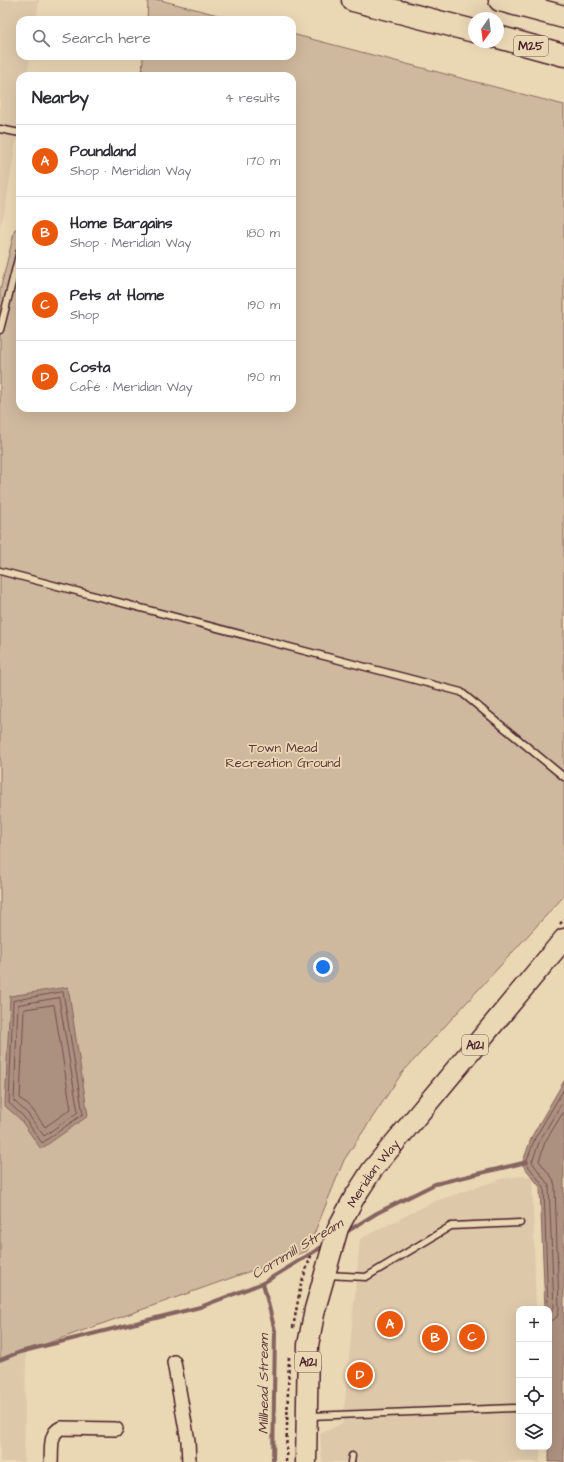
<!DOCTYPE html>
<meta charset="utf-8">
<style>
:root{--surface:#fff;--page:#f2f2f3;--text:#2b2b33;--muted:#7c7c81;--line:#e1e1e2;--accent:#ea580c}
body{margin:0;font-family:"Architects Daughter",sans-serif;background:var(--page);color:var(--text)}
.controls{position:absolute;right:12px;bottom:12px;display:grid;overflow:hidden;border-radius:8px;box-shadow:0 4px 16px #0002}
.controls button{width:36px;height:36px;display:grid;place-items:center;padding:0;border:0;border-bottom:1px solid var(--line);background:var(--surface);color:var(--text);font:20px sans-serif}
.compass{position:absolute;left:468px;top:12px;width:36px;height:36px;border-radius:50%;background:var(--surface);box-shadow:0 4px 16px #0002;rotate:194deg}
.you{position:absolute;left:323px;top:967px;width:14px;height:14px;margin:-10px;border:3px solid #fff;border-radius:50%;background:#1a73e8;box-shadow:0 0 0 6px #1a73e833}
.badge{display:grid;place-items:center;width:26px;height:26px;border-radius:50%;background:var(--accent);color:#fff;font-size:13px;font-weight:700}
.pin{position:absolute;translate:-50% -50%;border:2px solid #fff;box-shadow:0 1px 4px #0006}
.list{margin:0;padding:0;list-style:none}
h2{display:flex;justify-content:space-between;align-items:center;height:52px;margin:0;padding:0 16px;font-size:17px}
h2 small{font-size:13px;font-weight:400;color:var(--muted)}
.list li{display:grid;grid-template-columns:26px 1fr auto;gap:12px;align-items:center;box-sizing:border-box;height:72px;padding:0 16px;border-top:1px solid var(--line)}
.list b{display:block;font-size:15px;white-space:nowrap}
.list p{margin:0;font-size:13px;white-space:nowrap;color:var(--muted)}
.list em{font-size:13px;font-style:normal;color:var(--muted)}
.icon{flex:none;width:22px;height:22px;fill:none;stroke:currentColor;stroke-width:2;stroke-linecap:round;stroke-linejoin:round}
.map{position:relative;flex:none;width:564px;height:1462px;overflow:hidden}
.search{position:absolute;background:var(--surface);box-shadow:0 4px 16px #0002;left:16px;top:16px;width:280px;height:44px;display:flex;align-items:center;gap:10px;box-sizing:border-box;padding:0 14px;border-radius:12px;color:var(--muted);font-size:15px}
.panel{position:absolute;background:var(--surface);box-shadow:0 4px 16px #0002;left:16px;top:72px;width:280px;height:340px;border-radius:12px}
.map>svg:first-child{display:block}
.built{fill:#ddc8aa}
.green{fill:#cfb99e;stroke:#8c6c64}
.water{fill:#ad9180;stroke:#85635e}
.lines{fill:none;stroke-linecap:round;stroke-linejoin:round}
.shore{stroke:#724d4d;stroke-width:1}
.stream{stroke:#85635e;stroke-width:4}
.service-casing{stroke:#4a1f2b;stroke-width:9}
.minor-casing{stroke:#4a1f2b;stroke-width:16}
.primary-casing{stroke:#4a1f2b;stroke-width:23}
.motorway-casing{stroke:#4a1f2b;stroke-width:25}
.path{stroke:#4a1f2b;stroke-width:2.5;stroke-dasharray:3 3;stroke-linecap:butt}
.service{stroke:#ead7b4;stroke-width:6}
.minor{stroke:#ead7b4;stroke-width:13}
.primary{stroke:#ead7b4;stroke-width:20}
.motorway{stroke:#ead7b4;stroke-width:22}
.labels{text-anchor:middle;stroke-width:3.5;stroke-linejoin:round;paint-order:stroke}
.shield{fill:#ead7b4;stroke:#7a5654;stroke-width:1}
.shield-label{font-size:12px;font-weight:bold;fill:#4a1f2b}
.park-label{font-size:13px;fill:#5e363c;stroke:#ead7b4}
.street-label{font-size:13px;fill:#4a1f2b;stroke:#ead7b4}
.water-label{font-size:14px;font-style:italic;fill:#633c40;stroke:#ead7b4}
</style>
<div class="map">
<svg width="564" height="1462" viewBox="0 0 564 1462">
<rect width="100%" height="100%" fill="#ead7b4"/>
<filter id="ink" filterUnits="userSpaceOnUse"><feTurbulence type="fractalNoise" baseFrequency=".025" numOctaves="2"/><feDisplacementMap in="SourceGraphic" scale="8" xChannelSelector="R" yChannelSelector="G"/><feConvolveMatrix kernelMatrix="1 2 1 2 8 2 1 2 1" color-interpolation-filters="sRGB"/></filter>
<g filter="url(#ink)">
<g class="built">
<path d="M0,0H39L36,20H20V56H30L27,76H20V117L5,210L0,227Z"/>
<path d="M524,1176L532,1177L536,1309H519V1447H540V1462H322L320,1434L343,1423L360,1239L433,1202L501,1179Z"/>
<path d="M26,1352L24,1462H0V1362Z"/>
</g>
<g class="green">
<path d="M148,0H160L237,20H147Z"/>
<path d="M292,34L564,105V896L402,1073L344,1160L307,1251L0,1360V1231L2,1230L0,1229V291L15,229H20V408H292V76H142L143,56H292Z"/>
</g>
<g class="water">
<path d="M68,987L88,1116L41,1149L20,1119L5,1106L10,996Z"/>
<path d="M564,1081V1462H549V1309H545L540,1187L522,1164L532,1136Z"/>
</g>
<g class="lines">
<g class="shore">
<path d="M63,992L83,1114L42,1143L23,1116L9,1103L13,1001Z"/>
<path d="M59,998L78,1112L44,1136L27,1113L14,1101L18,1005Z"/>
<path d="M54,1005L71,1109L45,1127L32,1109L20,1098L24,1010L26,1009Z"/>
<path d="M548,1309L544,1187L526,1163L535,1138L564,1089"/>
<path d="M549,1316L554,1308L549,1186L532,1162L540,1140L564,1099"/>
<path d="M549,1323L557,1317L559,1308L555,1186L553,1179L539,1161L545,1142L564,1111"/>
</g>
<g class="stream">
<path d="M343,1234L377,1213L435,1184L527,1162"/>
<path d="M263,1283L275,1331L273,1462"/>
<path d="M0,1360L20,1352L200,1307L263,1283L325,1245"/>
</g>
<defs>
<g id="service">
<path d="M0,129L20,133"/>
<path d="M0,330L20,251"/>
<path d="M0,571L461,692L564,777"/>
<path d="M327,1275L366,1277L451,1226L520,1223"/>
<path d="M310,1416L514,1408"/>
<path d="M351,1462L352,1456"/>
</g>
<g id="minor">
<path d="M174,1362L188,1441L189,1462"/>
<path d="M51,1462C52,1450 49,1433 61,1428L116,1429"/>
</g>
<g id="primary">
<path id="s1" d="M306,1462L308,1345L315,1309L338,1228L354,1198L372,1170L564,939"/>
</g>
<g id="motorway">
<path d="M353,0L474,31"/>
<path d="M500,0L564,17"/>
<path d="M498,37L564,55"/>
</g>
</defs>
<use href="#service" class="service-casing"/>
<use href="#minor" class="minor-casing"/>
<use href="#primary" class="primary-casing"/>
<use href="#motorway" class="motorway-casing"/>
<g class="path">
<path d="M560,924L564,919"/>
<path d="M293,1328L301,1284L312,1253"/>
<path d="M286,1462L289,1355"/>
</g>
<use href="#service" class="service"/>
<use href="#minor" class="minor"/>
<use href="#primary" class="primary"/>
<use href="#motorway" class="motorway"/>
</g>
</g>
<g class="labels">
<g class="shield">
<rect x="514" y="36" width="34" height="20" rx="3"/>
<rect x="462" y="1035" width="26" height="20" rx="3"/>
<rect x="295" y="1352" width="26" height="20" rx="3"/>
</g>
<g class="shield-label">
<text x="531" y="50">M25</text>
<text x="475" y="1049">A121</text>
<text x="308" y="1366">A121</text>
</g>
<g class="park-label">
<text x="283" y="752">Town Mead<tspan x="283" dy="15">Recreation Ground</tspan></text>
</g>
<g class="street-label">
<text dy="5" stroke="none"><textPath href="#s1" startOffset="303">Meridian Way</textPath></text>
</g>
<g class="water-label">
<text transform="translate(297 1248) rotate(-31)" y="5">Cornmill Stream</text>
<text transform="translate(263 1384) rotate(-90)" y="5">Millhead Stream</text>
</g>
</g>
</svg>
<div class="controls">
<button>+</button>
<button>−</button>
<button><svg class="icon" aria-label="locate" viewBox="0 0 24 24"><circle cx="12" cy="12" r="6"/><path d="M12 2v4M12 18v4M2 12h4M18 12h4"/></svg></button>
<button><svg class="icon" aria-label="layers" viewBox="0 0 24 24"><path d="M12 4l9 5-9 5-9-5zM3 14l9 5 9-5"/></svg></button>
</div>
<svg class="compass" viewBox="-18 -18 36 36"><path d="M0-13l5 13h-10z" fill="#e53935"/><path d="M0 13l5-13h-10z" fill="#7c7c81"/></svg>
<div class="you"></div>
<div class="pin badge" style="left:390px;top:1324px">A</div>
<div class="pin badge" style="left:435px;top:1338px">B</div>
<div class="pin badge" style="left:472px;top:1337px">C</div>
<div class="pin badge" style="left:360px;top:1375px">D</div>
<div class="search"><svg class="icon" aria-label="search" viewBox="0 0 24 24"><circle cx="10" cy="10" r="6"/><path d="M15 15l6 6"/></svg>Search here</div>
<section class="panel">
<h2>Nearby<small>4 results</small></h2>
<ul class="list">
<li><span class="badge">A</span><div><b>Poundland</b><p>Shop · Meridian Way</p></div><em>170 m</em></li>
<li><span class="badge">B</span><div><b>Home Bargains</b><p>Shop · Meridian Way</p></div><em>180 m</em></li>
<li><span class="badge">C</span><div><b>Pets at Home</b><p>Shop</p></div><em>190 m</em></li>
<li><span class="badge">D</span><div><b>Costa</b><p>Café · Meridian Way</p></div><em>190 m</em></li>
</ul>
</section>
</div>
